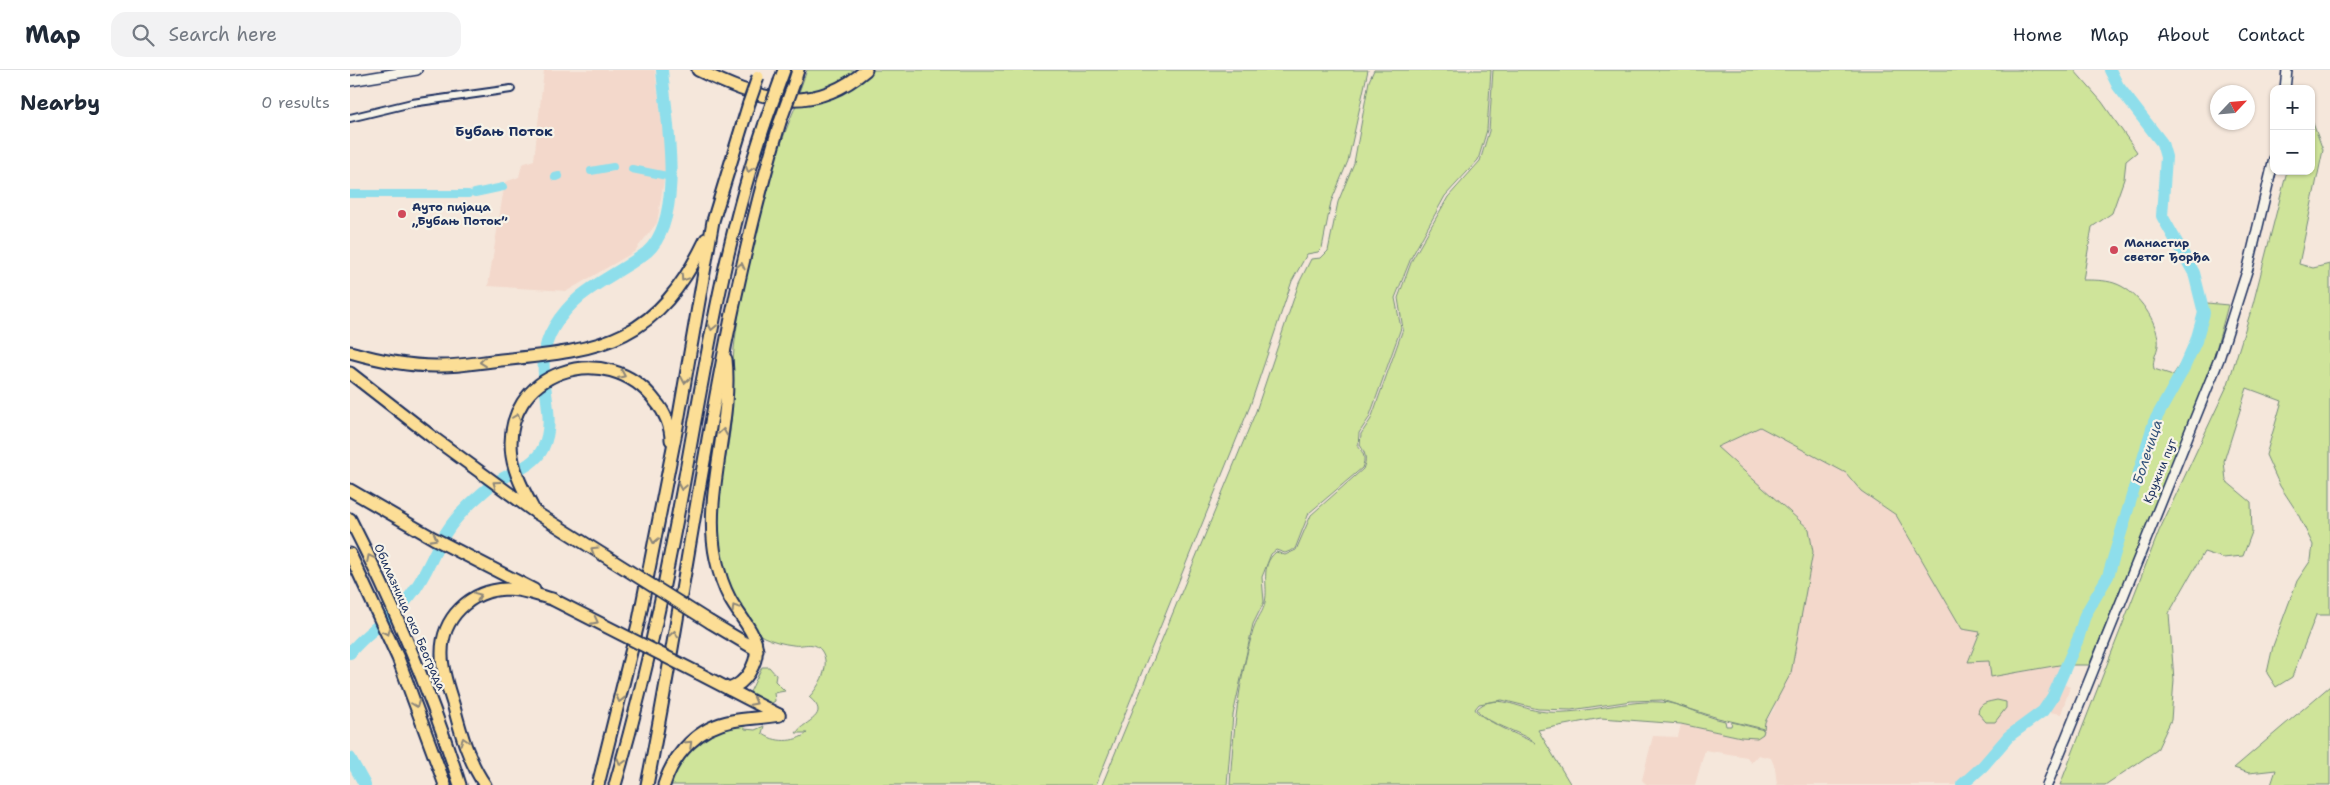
<!DOCTYPE html>
<meta charset="utf-8">
<style>
:root{--surface:#fff;--page:#f2f2f3;--text:#1f2937;--muted:#747a83;--line:#e0e1e3}
body{margin:0;font-family:"Shantell Sans",sans-serif;background:var(--page);color:var(--text)}
.controls{position:absolute;right:15px;top:15px;display:grid;overflow:hidden;border-radius:10px;box-shadow:0 1px 4px #0004}
.controls button{width:45px;height:45px;display:grid;place-items:center;padding:0;border:0;border-bottom:1px solid var(--line);background:var(--surface);color:var(--text);font:25px sans-serif}
.compass{position:absolute;left:1860px;top:15px;width:45px;height:45px;border-radius:50%;background:var(--surface);box-shadow:0 1px 4px #0004;rotate:64deg}
.list{margin:0;padding:0;list-style:none}
h2{display:flex;justify-content:space-between;align-items:center;height:65px;margin:0;padding:0 20px;font-size:21px}
h2 small{font-size:16px;font-weight:400;color:var(--muted)}
.icon{flex:none;width:28px;height:28px;fill:none;stroke:currentColor;stroke-width:2;stroke-linecap:round;stroke-linejoin:round}
.map{position:relative;flex:none;width:1980px;height:715px;overflow:hidden}
header{display:flex;align-items:center;gap:30px;box-sizing:border-box;height:70px;padding:0 25px;background:var(--surface);border-bottom:1px solid var(--line)}
header strong{font-size:24px}
nav{display:flex;gap:28px;margin-inline-start:auto;font-size:18px}
.search{width:350px;height:45px;background:var(--page);display:flex;align-items:center;gap:12px;box-sizing:border-box;padding:0 18px;border-radius:15px;color:var(--muted);font-size:19px}
main{display:flex}
aside{flex:1;background:var(--surface)}
.map>svg:first-child{display:block}
.built{fill:#f3d8cb}
.green{fill:#cfe49a;stroke:#758a7c}
.lines{fill:none;stroke-linecap:round;stroke-linejoin:round}
.stream{stroke:#6098b3;stroke-width:2}
.canal{stroke:#8edeeb;stroke-width:8}
.river{stroke:#8edeeb;stroke-width:12}
.minor-casing{stroke:#1b2f5e;stroke-width:10}
.secondary-casing{stroke:#1b2f5e;stroke-width:12}
.motorway-casing{stroke:#1b2f5e;stroke-width:15}
.minor{stroke:#f7f3e8;stroke-width:6}
.secondary{stroke:#f7f3e8;stroke-width:9}
.motorway{stroke:#fcde96;stroke-width:11}
.motorway-bridge-casing{stroke:#1b2f5e;stroke-width:15;stroke-linecap:butt}
.motorway-bridge{stroke:#fcde96;stroke-width:11}
.oneway{stroke:#8c867a}
.poi-dot{fill:#d1495b;stroke:#f7f3e8;stroke-width:2}
.labels{text-anchor:middle;stroke-width:4.5;stroke-linejoin:round;paint-order:stroke}
.poi-label{font-size:12px;font-weight:bold;fill:#1b2f5e;stroke:#f7f3e8;text-anchor:start}
.street-label{font-size:12px;fill:#1b2f5e;stroke:#f7f3e8}
.neighbourhood-label{font-size:14px;font-weight:bold;fill:#1b2f5e;stroke:#f7f3e8}
.water-label{font-size:14px;font-style:italic;fill:#32527a;stroke:#f7f3e8}
</style>
<header>
<strong>Map</strong>
<div class="search"><svg class="icon" aria-label="search" viewBox="0 0 24 24"><circle cx="10" cy="10" r="6"/><path d="M15 15l6 6"/></svg>Search here</div>
<nav><a>Home</a><a>Map</a><a>About</a><a>Contact</a></nav>
</header>
<main>
<aside>
<h2>Nearby<small>0 results</small></h2>
<ul class="list">
</ul>
</aside>
<div class="map">
<svg width="1980" height="715" viewBox="0 0 1980 715">
<rect width="100%" height="100%" fill="#f5e7db"/>
<filter id="ink" filterUnits="userSpaceOnUse"><feTurbulence type="fractalNoise" baseFrequency=".02" numOctaves="2"/><feDisplacementMap in="SourceGraphic" scale="10" xChannelSelector="R" yChannelSelector="G"/><feConvolveMatrix kernelMatrix="1 2 1 2 8 2 1 2 1" color-interpolation-filters="sRGB"/></filter>
<g filter="url(#ink)">
<g class="built">
<path d="M194,0H305L316,80V97L307,153L284,182L217,221L138,216L155,112L169,107L172,94L184,90Z"/>
<path d="M1410,357L1496,403L1511,421L1546,445L1612,559L1630,562L1618,591H1639L1642,607L1709,595L1713,614L1720,617L1711,644L1694,641L1647,678L1605,715H1427L1425,698L1421,688L1408,685L1401,693L1397,687L1355,680L1345,715H1297L1292,710L1303,666L1328,667L1331,654L1391,667L1413,664L1415,652L1424,639L1459,459L1366,377Z"/>
</g>
<g class="green">
<path d="M457,0H510C490,14 472,21 448,25Z"/>
<path d="M522,0H1018L998,91L981,132L972,178L968,182L957,184L942,211L900,336L746,715H319C335,683 354,656 394,656L395,659L405,660L414,656L412,663C424,673 445,673 457,663H446C455,650 482,646 459,627C469,617 482,595 471,580C463,570 452,577 443,575C434,574 422,571 414,567C406,563 401,554 397,547C381,522 372,503 368,474C363,437 375,398 380,362C384,334 381,307 384,279C393,200 415,108 446,35C476,33 499,18 522,0Z"/>
<path d="M1024,0H1141L1137,60L1128,90L1095,126L1061,188L1045,228L1051,258L1019,348L1009,363L1008,376C1014,384 1016,388 1012,398L959,443L945,479L935,483L926,480L921,484L912,507L914,532L903,554L883,645L877,715H752L906,341L949,213L961,189L971,188L978,181L988,132L1004,93L1019,11Z"/>
<path d="M1143,0H1724L1752,32L1787,82L1776,91L1774,109L1762,143L1742,157L1733,210C1743,210 1755,210 1764,213C1786,220 1805,247 1808,269C1810,279 1801,289 1804,299L1823,305C1835,288 1854,252 1847,232L1878,235L1864,287L1791,472L1739,595H1709L1641,607L1639,591L1618,592L1630,562L1612,559L1546,445L1511,421L1496,403L1410,357L1367,377L1459,459L1463,482L1441,603L1415,652L1414,659L1368,648L1312,630L1281,631L1221,640L1188,639L1152,630L1129,634L1125,639C1129,649 1173,667 1185,673C1173,662 1133,653 1127,639C1143,622 1169,638 1188,641C1229,647 1269,630 1310,632C1328,632 1355,647 1375,651L1376,656H1381L1382,652L1414,660L1413,664L1407,668L1391,667L1331,654L1251,648L1188,660L1221,715H880C883,662 889,608 904,557C907,548 914,541 915,532C919,516 909,496 926,482L935,485L946,480L961,445L1013,399C1017,389 1016,384 1010,375L1011,364L1021,349L1053,259L1048,228L1062,190L1098,127L1130,91L1139,61Z"/>
<path d="M1961,48L1973,80L1949,194L1963,198L1980,194V545H1966L1942,607L1926,617L1917,603L1923,576L1947,511L1961,490L1963,475L1947,442L1930,416L1916,385L1932,331L1897,318L1874,391L1876,411L1901,432L1902,462L1893,486L1873,488L1854,482L1819,543L1824,610L1821,650L1807,680L1755,715H1710L1809,461L1878,314L1903,234L1937,101H1961Z"/>
<path d="M412,597H419L426,605L425,611L435,621L424,623L425,631L422,633L406,628L400,622Z"/>
<path d="M1980,616V715H1921L1926,700L1899,703L1884,698Z"/>
<path d="M1647,630L1656,632V638L1645,652H1636L1628,643C1629,632 1639,632 1647,630Z"/>
</g>
<g class="lines">
<path class="stream" d="M0,575L6,576"/>
<g class="canal">
<path d="M282,99L322,107"/>
<path d="M241,101L263,97"/>
<path d="M205,107L209,106"/>
<path d="M125,123L153,117"/>
<path d="M0,124H118"/>
</g>
<g class="river">
<path d="M0,583C17,561 43,547 60,526C77,505 83,482 97,461C108,444 124,430 139,417C155,404 184,398 193,378C211,341 178,299 204,257C223,225 248,214 278,195C284,191 291,187 297,182C336,147 316,47 312,0"/>
<path d="M0,688L15,715"/>
<path d="M1612,715L1633,696L1659,666L1693,641L1703,626L1728,569L1735,545L1758,506L1804,352L1833,300L1846,271L1854,243L1844,203L1812,146L1816,87L1812,73L1768,16L1760,0"/>
</g>
<defs>
<path id="minor" d="M0,48L62,33L161,19"/>
<g id="secondary">
<path d="M0,11L67,0"/>
<path d="M1935,19L1937,0"/>
<path d="M1697,715L1869,289L1898,198L1924,89"/>
</g>
<g id="motorway">
<path d="M348,0C407,29 460,48 516,0"/>
<path d="M430,11L434,0"/>
<path d="M444,13L448,0"/>
<path d="M0,282C28,290 57,296 86,296C107,297 130,292 151,290C256,280 307,271 356,169"/>
<path d="M376,289C383,356 352,424 366,489C369,503 373,516 380,529C394,555 419,571 399,603C394,611 388,616 379,619"/>
<path d="M0,303L81,366L182,440"/>
<path d="M0,420L83,468L184,520"/>
<path d="M185,442C176,425 165,406 162,386C150,302 257,266 306,332C315,342 321,357 321,370"/>
<path d="M0,449C44,535 81,623 110,715"/>
<path d="M0,484L48,588L95,715"/>
<path d="M360,552L407,580"/>
<path d="M348,603L429,645"/>
<path d="M135,715C119,692 111,664 104,637C99,620 92,603 92,585C91,548 120,520 157,519C172,519 187,525 202,529"/>
<path d="M248,715L289,550L327,357L363,151L399,33"/>
<path d="M265,715C297,606 319,495 339,384C359,272 378,161 415,53"/>
<path d="M297,715C341,494 365,268 430,52"/>
<path d="M314,715C324,683 349,657 382,651C397,648 414,648 429,645"/>
</g>
</defs>
<use href="#minor" class="minor-casing"/>
<use href="#secondary" class="secondary-casing"/>
<use href="#motorway" class="motorway-casing"/>
<use href="#minor" class="minor"/>
<use href="#secondary" class="secondary"/>
<use href="#motorway" class="motorway"/>
<defs>
<g id="motorway-bridge">
<path d="M399,33L408,7"/>
<path d="M430,52L444,13"/>
<path d="M415,53L430,11"/>
<path d="M185,442L360,552"/>
<path d="M202,529L348,603"/>
</g>
</defs>
<use href="#motorway-bridge" class="motorway-bridge-casing"/>
<use href="#motorway-bridge" class="motorway-bridge"/>
</g>
<defs><path id="oneway-chevron" d="M-2-3.5L2.5 0L-2 3.5" fill="none" stroke-width="1.6" stroke-linecap="round" stroke-linejoin="round" transform="scale(1.25)"/></defs>
<g class="oneway">
<use href="#oneway-chevron" transform="translate(399 99) rotate(107)"/>
<use href="#oneway-chevron" transform="translate(391 196) rotate(-77)"/>
<use href="#oneway-chevron" transform="translate(334 208) rotate(124)"/>
<use href="#oneway-chevron" transform="translate(362 257) rotate(101)"/>
<use href="#oneway-chevron" transform="translate(133 292) rotate(174)"/>
<use href="#oneway-chevron" transform="translate(272 305) rotate(24)"/>
<use href="#oneway-chevron" transform="translate(335 310) rotate(100)"/>
<use href="#oneway-chevron" transform="translate(167 347) rotate(-69)"/>
<use href="#oneway-chevron" transform="translate(373 362) rotate(-81)"/>
<use href="#oneway-chevron" transform="translate(146 414) rotate(-144)"/>
<use href="#oneway-chevron" transform="translate(332 417) rotate(101)"/>
<use href="#oneway-chevron" transform="translate(84 468) rotate(28)"/>
<use href="#oneway-chevron" transform="translate(304 470) rotate(101)"/>
<use href="#oneway-chevron" transform="translate(244 480) rotate(-148)"/>
<use href="#oneway-chevron" transform="translate(20 488) rotate(-116)"/>
<use href="#oneway-chevron" transform="translate(128 526) rotate(-22)"/>
<use href="#oneway-chevron" transform="translate(385 538) rotate(-122)"/>
<use href="#oneway-chevron" transform="translate(245 551) rotate(27)"/>
<use href="#oneway-chevron" transform="translate(37 562) rotate(66)"/>
<use href="#oneway-chevron" transform="translate(324 564) rotate(-80)"/>
<use href="#oneway-chevron" transform="translate(270 629) rotate(104)"/>
<use href="#oneway-chevron" transform="translate(404 632) rotate(28)"/>
<use href="#oneway-chevron" transform="translate(66 634) rotate(69)"/>
<use href="#oneway-chevron" transform="translate(114 671) rotate(-108)"/>
<use href="#oneway-chevron" transform="translate(339 674) rotate(-44)"/>
<use href="#oneway-chevron" transform="translate(271 692) rotate(106)"/>
</g>
</g>
<g class="poi-dot">
<circle cx="52" cy="144" r="5"/>
<circle cx="1764" cy="180" r="5"/>
</g>
<g class="labels">
<g class="poi-label">
<text x="62" y="141">Ауто пијаца<tspan x="62" dy="14">„Бубањ Поток”</tspan></text>
<text x="1774" y="177">Манастир<tspan x="1774" dy="14">светог Ђорђа</tspan></text>
</g>
<g class="street-label">
<text transform="translate(1810 401) rotate(-68)" y="4">Кружни пут</text>
<text transform="translate(60 547) rotate(66)" y="4">Обилазница око Београда</text>
</g>
<g class="neighbourhood-label">
<text x="154" y="66">Бубањ Поток</text>
</g>
<g class="water-label">
<text transform="translate(1797 382) rotate(-72)" y="5">Болечица</text>
</g>
</g>
</svg>
<div class="controls">
<button>+</button>
<button>−</button>
</div>
<svg class="compass" viewBox="-18 -18 36 36"><path d="M0-13l5 13h-10z" fill="#e53935"/><path d="M0 13l5-13h-10z" fill="#747a83"/></svg>
</div>
</main>
